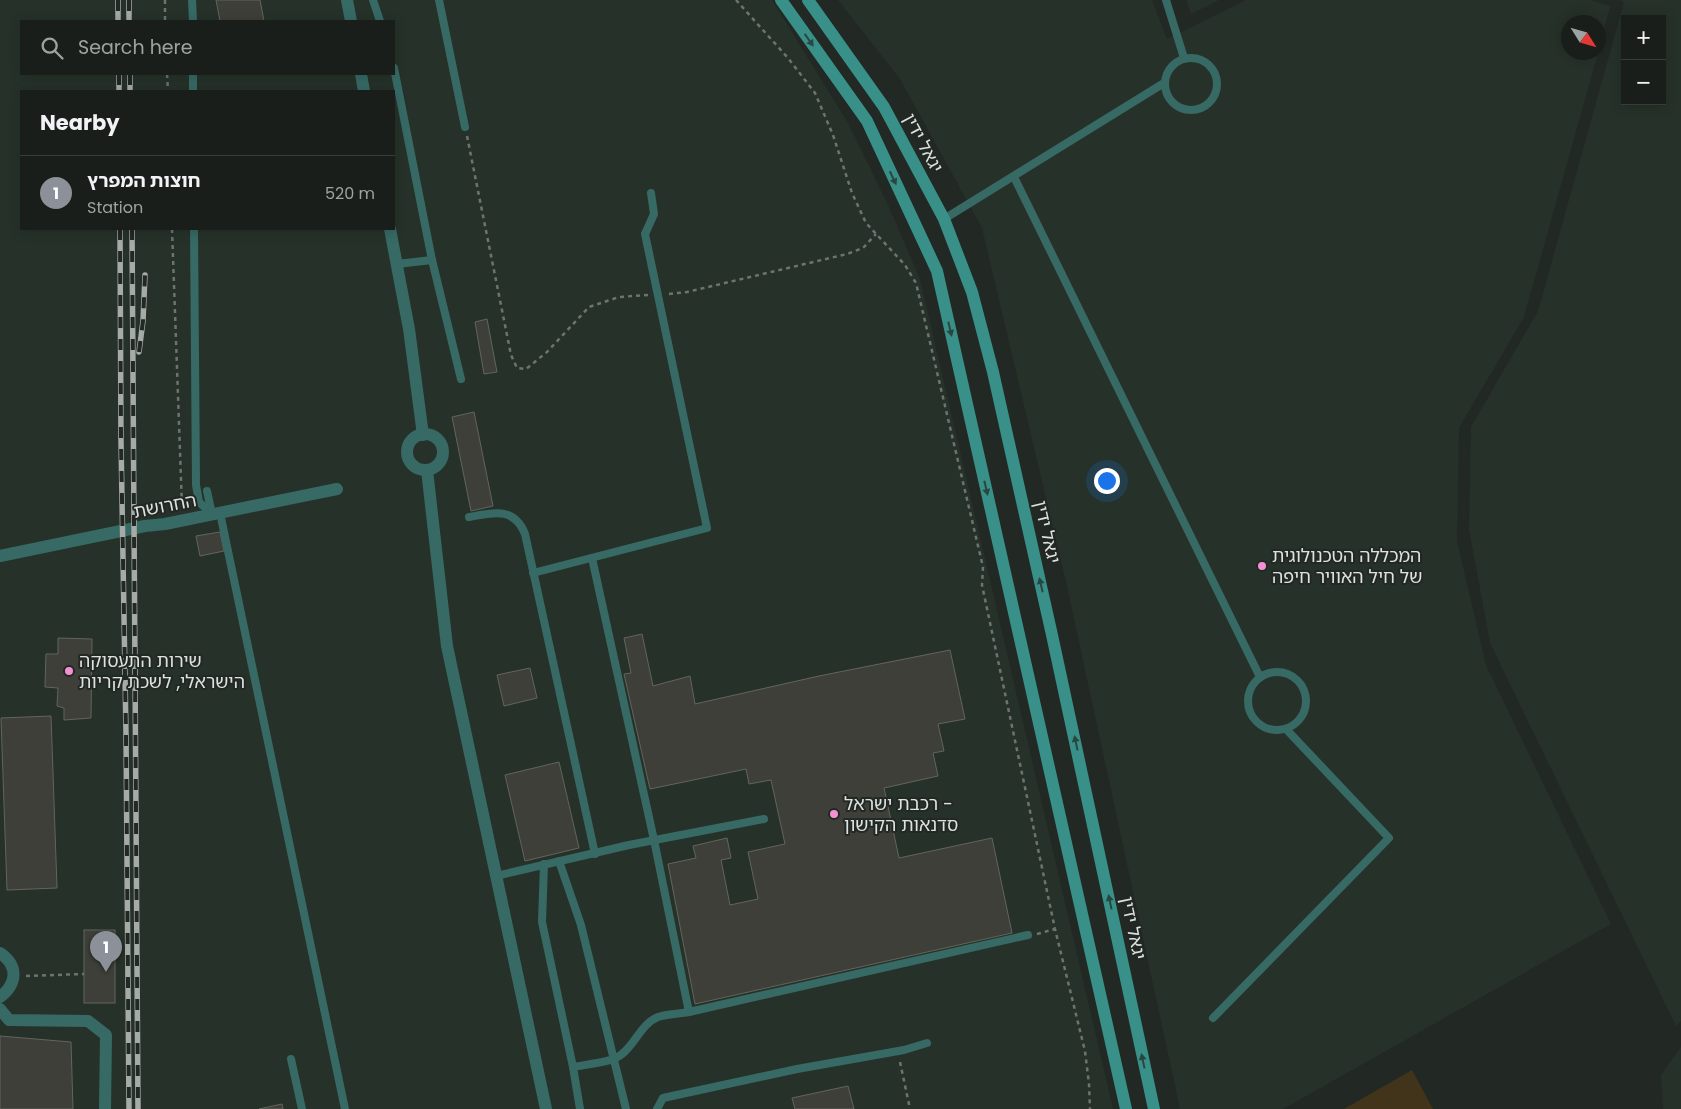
<!DOCTYPE html>
<meta charset="utf-8">
<style>
:root{--surface:#1a1e1a;--page:#232723;--text:#f1f3f6;--muted:#9fa2a2;--line:#383c39;--accent:#8c9099}
body{margin:0;font-family:Poppins,"Noto Sans Hebrew",sans-serif;background:var(--page);color:var(--text)}
.controls{position:absolute;right:15px;top:15px;display:grid;overflow:hidden;border-radius:0px;box-shadow:0 2px 12px #0003}
.controls button{width:45px;height:45px;display:grid;place-items:center;padding:0;border:0;border-bottom:1px solid var(--line);background:var(--surface);color:var(--text);font:25px sans-serif}
.compass{position:absolute;left:1561px;top:15px;width:45px;height:45px;border-radius:50%;background:var(--surface);box-shadow:0 2px 12px #0003;rotate:127deg}
.you{position:absolute;left:1106px;top:480px;width:18px;height:18px;margin:-12px;border:4px solid #fff;border-radius:50%;background:#1a73e8;box-shadow:0 0 0 8px #1a73e833}
.badge{display:grid;place-items:center;width:32px;height:32px;border-radius:50%;background:var(--accent);color:#fff;font-size:16px;font-weight:700}
.pin{position:absolute;translate:-50% -41px;filter:drop-shadow(0 1px 2px #0008)}
.pin::after{content:'';position:absolute;top:26px;width:18px;height:15px;background:inherit;clip-path:polygon(0 0,100% 0,50% 100%)}
.list{margin:0;padding:0;list-style:none}
h2{display:flex;justify-content:space-between;align-items:center;height:65px;margin:0;padding:0 20px;font-size:21px}
h2 small{font-size:16px;font-weight:400;color:var(--muted)}
.list li{display:grid;grid-template-columns:32px 1fr auto;gap:15px;align-items:center;box-sizing:border-box;height:75px;padding:0 20px;border-top:1px solid var(--line)}
.list b{display:block;font-size:19px;white-space:nowrap}
.list p{margin:0;font-size:16px;white-space:nowrap;color:var(--muted)}
.list em{font-size:16px;font-style:normal;color:var(--muted)}
.icon{flex:none;width:28px;height:28px;fill:none;stroke:currentColor;stroke-width:2;stroke-linecap:round;stroke-linejoin:round}
.map{position:relative;flex:none;width:1681px;height:1109px;overflow:hidden}
.search{position:absolute;background:var(--surface);box-shadow:0 2px 12px #0003;left:20px;top:20px;width:375px;height:55px;display:flex;align-items:center;gap:12px;box-sizing:border-box;padding:0 18px;border-radius:0px;color:var(--muted);font-size:19px}
.panel{position:absolute;background:var(--surface);box-shadow:0 2px 12px #0003;left:20px;top:90px;width:375px;height:140px;border-radius:0px}
.map>svg:first-child{display:block}
.built{fill:#263229;fill-rule:evenodd}
.green{fill:#41341a}
.building{fill:#3d3f38;stroke:#63655d}
.lines{fill:none;stroke-linecap:round;stroke-linejoin:round}
.path{stroke:#6e736f;stroke-width:2.5;stroke-dasharray:4 4;stroke-linecap:butt}
.lane{stroke:#376a65;stroke-width:8}
.street{stroke:#376a65;stroke-width:12}
.secondary{stroke:#389088;stroke-width:12}
.rail-casing{stroke:#a6aba7;stroke-width:5.5}
.rail{stroke:#222823;stroke-width:4;stroke-dasharray:11;stroke-linecap:butt}
.oneway{fill:#294741}
.poi-dot{fill:#f491d4;stroke:#222823;stroke-width:2}
.labels{text-anchor:middle;stroke-width:4;stroke-linejoin:round;paint-order:stroke}
.street-label{font-size:18px;fill:#dee2df;stroke:#222823}
.poi-label{font-size:18px;fill:#dee2df;stroke:#222823;text-anchor:start}
</style>
<div class="map">
<svg width="1681" height="1109" viewBox="0 0 1681 1109">
<rect width="100%" height="100%" fill="#222823"/>
<g class="built">
<path d="M0,0H772L848,123L889,207L920,279L1113,1109H0ZM21,21H394V74H21ZM21,91H394V229H21Z"/>
<path d="M838,0H1152L1167,39L1246,0H1590L1610,6L1599,49L1598,22H1568V52L1598,53L1524,317L1459,428L1457,541L1486,665L1611,924L1283,1109H1180L1068,591L982,228L900,79Z"/>
<path d="M1186,0H1219L1191,14Z"/>
<path d="M1620,0H1681V1021L1676,1026L1490,643L1469,529L1471,427L1538,311L1624,2ZM1625,19H1662V101H1625Z"/>
<path d="M1681,1047V1109H1663L1661,1075Z"/>
</g>
<path class="green" d="M1412,1070L1433,1109H1344Z"/>
<g class="building">
<path d="M216,0H260L264,21H220Z"/>
<path d="M487,319L497,372L484,374L475,322Z"/>
<path d="M474,412L493,506L471,511L452,417Z"/>
<path d="M220,532L224,551L200,556L196,536Z"/>
<path d="M642,634L653,686L690,676L695,704L819,676L950,650L965,719L938,724L944,751L933,753L938,776L884,788L899,858L992,838L1012,933L695,1004L668,864L696,858L693,846L727,838L731,858L721,860L730,905L758,899L748,852L785,844L771,780L749,784L746,769L650,789L624,674L631,673L624,638Z"/>
<path d="M58,638L92,639L91,718L64,720V708L57,706L58,688L45,687L46,654H58Z"/>
<path d="M530,668L537,698L504,706L497,675Z"/>
<path d="M51,716L57,888L7,890L1,718Z"/>
<path d="M559,762L579,848L525,861L505,775Z"/>
<rect x="84" y="930" width="31" height="73"/>
<path d="M0,1036L71,1042L73,1109H0Z"/>
<path d="M848,1086L854,1109H795L792,1098Z"/>
<path d="M282,1104L283,1109H259Z"/>
</g>
<g class="lines">
<g class="path">
<path d="M165,0V21"/>
<path d="M736,0L788,58L815,93L833,135L852,193L866,223L905,265L916,283L983,567L982,585L1055,929L1085,1051L1089,1084L1090,1109"/>
<path d="M167,74L168,91"/>
<path d="M467,136L511,355L517,368L526,369L547,352L589,307L619,297L648,295"/>
<path d="M172,229L182,507"/>
<path d="M669,294L687,292L847,254L863,248L876,234"/>
<path d="M1037,934L1055,929"/>
<path d="M26,976L84,974"/>
<path d="M900,1062L910,1109"/>
</g>
<g class="lane">
<path d="M192,0L193,21"/>
<path d="M373,0L380,21"/>
<path d="M439,0L465,127"/>
<path d="M1166,0L1184,58"/>
<circle cx="1191" cy="84" r="26"/>
<path d="M394,68L432,260L461,379"/>
<path d="M193,74V91"/>
<path d="M1014,177L1260,677"/>
<path d="M944,219L1164,83"/>
<path d="M194,229L196,485L199,502L212,514"/>
<path d="M397,264L432,260"/>
<path d="M207,491L212,514"/>
<path d="M220,513L345,1109"/>
<path d="M469,517C492,513 514,506 525,534L595,854"/>
<path d="M592,558L654,840L689,1012"/>
<path d="M533,573L707,528L645,234L654,214L651,193"/>
<circle cx="1277" cy="701" r="29"/>
<path d="M559,861L581,925L626,1109"/>
<path d="M544,864L542,922L573,1067L580,1109"/>
<path d="M496,876L629,845L764,819"/>
<path d="M1213,1018L1389,838L1286,729"/>
<path d="M291,1059L302,1109"/>
<path d="M573,1067C587,1064 612,1063 622,1054C635,1044 642,1023 658,1017C667,1014 679,1014 689,1012L1028,935"/>
<path d="M657,1109L663,1098L797,1069L904,1050L927,1043"/>
</g>
<g class="street">
<path d="M347,0L351,21"/>
<path d="M361,74L364,91"/>
<path d="M390,229L409,329L423,435"/>
<circle cx="425" cy="452" r="18"/>
<path d="M427,470L447,646L546,1109"/>
<path d="M0,556L145,526L165,524L337,489"/>
<path d="M0,953C19,966 17,984 0,997"/>
<path d="M0,1009L9,1020L88,1021L106,1035L105,1109"/>
</g>
<g class="secondary">
<path d="M781,0L867,121L937,271L1126,1109"/>
<path d="M808,0L884,107L944,219L972,292L993,372L1052,635L1154,1109"/>
</g>
<defs>
<g id="rail">
<path d="M118,0V21"/>
<path d="M129,0V21"/>
<path d="M119,74V91"/>
<path d="M130,74V91"/>
<path d="M120,229L121,441L126,734L129,1109"/>
<path d="M132,229L138,1109"/>
<path d="M139,352L143,321L145,275"/>
</g>
</defs>
<use href="#rail" class="rail-casing"/>
<use href="#rail" class="rail"/>
</g>
<defs><path id="oneway-solid" d="M-6-.8H1V-3.2L6.5 0L1 3.2V.8H-6Z" transform="scale(1.25)"/></defs>
<g class="oneway">
<use href="#oneway-solid" transform="translate(809 40) rotate(55)"/>
<use href="#oneway-solid" transform="translate(893 178) rotate(65)"/>
<use href="#oneway-solid" transform="translate(950 329) rotate(77)"/>
<use href="#oneway-solid" transform="translate(986 488) rotate(77)"/>
<use href="#oneway-solid" transform="translate(1041 585) rotate(-103)"/>
<use href="#oneway-solid" transform="translate(1076 743) rotate(-102)"/>
<use href="#oneway-solid" transform="translate(1110 902) rotate(-102)"/>
<use href="#oneway-solid" transform="translate(1143 1061) rotate(-102)"/>
</g>
<g class="poi-dot">
<circle cx="1262" cy="566" r="5"/>
<circle cx="69" cy="671" r="5"/>
<circle cx="834" cy="814" r="5"/>
</g>
<g class="labels">
<g class="street-label">
<text transform="translate(923 143) rotate(62)" y="6">יגאל ידין</text>
<text transform="translate(165 506) rotate(-11)" y="6">החרושת</text>
<text transform="translate(1047 532) rotate(77)" y="6">יגאל ידין</text>
<text transform="translate(1133 928) rotate(78)" y="6">יגאל ידין</text>
</g>
<g class="poi-label">
<text x="1272" y="562">המכללה הטכנולוגית<tspan x="1272" dy="21">של חיל האוויר חיפה</tspan></text>
<text x="79" y="667">שירות התעסוקה<tspan x="79" dy="21">הישראלי, לשכת קריות</tspan></text>
<text x="844" y="810">רכבת ישראל -<tspan x="844" dy="21">סדנאות הקישון</tspan></text>
</g>
</g>
</svg>
<div class="controls">
<button>+</button>
<button>−</button>
</div>
<svg class="compass" viewBox="-18 -18 36 36"><path d="M0-13l5 13h-10z" fill="#e53935"/><path d="M0 13l5-13h-10z" fill="#9fa2a2"/></svg>
<div class="you"></div>
<div class="pin badge" style="left:106px;top:972px">1</div>
<div class="search"><svg class="icon" aria-label="search" viewBox="0 0 24 24"><circle cx="10" cy="10" r="6"/><path d="M15 15l6 6"/></svg>Search here</div>
<section class="panel">
<h2>Nearby<small></small></h2>
<ul class="list">
<li><span class="badge">1</span><div><b>חוצות המפרץ</b><p>Station</p></div><em>520 m</em></li>
</ul>
</section>
</div>
